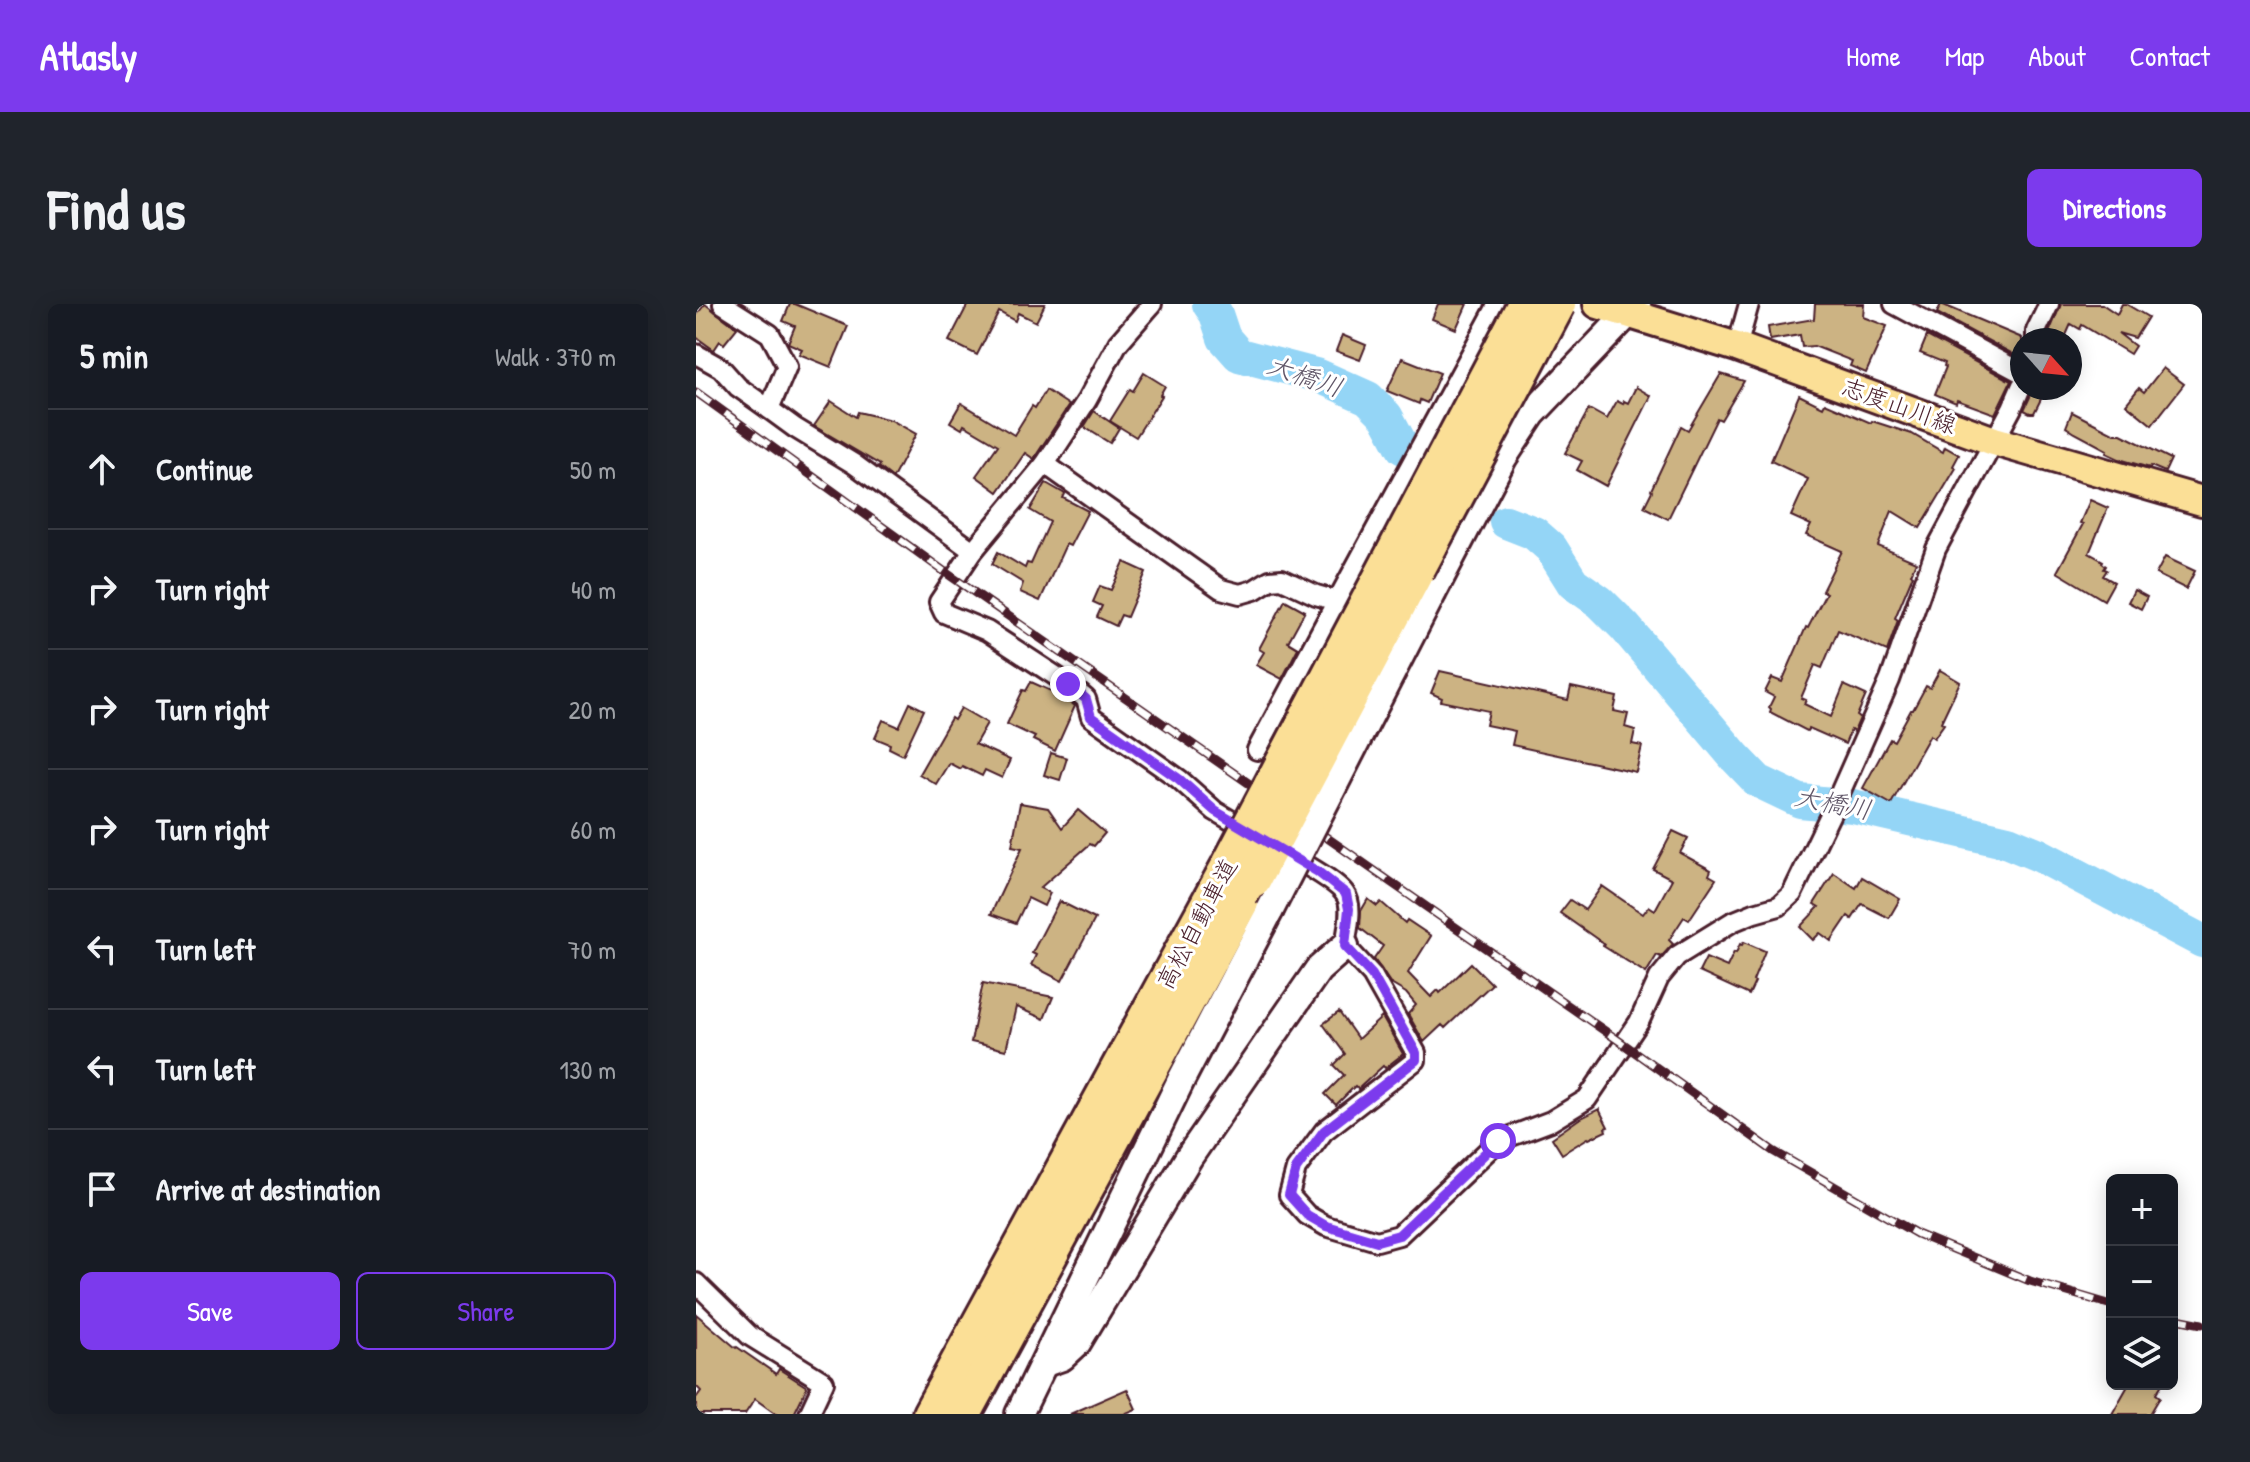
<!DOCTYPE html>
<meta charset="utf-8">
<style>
:root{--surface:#171b24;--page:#20242c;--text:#f1f3f6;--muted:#9ea1a6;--line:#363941;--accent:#7c3aed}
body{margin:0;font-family:"Patrick Hand","Klee One",sans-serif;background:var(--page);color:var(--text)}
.controls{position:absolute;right:24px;bottom:24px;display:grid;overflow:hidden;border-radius:12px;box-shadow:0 4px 20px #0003}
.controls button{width:72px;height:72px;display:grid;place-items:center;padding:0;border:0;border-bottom:2px solid var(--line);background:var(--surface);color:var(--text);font:40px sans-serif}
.compass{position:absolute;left:1314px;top:24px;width:72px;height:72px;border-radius:50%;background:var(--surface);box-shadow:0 4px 20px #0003;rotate:117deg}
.stop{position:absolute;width:24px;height:24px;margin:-18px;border:6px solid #7c3aed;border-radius:50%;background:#fff}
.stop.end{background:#7c3aed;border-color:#fff;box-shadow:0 2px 8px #0008}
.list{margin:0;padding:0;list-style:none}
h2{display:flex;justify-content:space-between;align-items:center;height:104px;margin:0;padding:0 32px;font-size:34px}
h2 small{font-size:26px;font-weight:400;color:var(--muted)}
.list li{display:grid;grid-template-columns:52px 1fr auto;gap:24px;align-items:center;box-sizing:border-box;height:120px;padding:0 32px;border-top:2px solid var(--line)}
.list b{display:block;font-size:30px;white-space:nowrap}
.list em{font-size:26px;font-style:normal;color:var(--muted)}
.actions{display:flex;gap:16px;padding:24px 32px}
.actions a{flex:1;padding:18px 0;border:2px solid var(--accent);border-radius:12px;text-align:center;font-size:28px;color:var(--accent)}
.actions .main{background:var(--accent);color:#fff}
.icon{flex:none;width:44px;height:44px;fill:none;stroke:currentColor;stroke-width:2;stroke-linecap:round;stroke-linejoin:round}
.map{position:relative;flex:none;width:1506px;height:1110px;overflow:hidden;border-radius:12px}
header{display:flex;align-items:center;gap:48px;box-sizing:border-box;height:112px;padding:0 40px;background:var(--accent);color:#fff}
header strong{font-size:38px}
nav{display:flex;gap:44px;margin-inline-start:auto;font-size:28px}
.intro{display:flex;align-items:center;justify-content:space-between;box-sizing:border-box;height:192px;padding:0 48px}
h1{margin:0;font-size:56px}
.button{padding:20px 36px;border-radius:12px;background:var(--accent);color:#fff;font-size:28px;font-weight:700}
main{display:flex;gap:48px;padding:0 48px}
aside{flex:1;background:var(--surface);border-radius:12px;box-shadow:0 4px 20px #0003}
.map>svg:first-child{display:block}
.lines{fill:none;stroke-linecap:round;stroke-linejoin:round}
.river{stroke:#94d5f6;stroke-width:34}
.building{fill:#ccb383;stroke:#4a1f2b;stroke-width:2}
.street-casing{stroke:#4a1f2b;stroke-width:24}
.secondary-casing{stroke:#4a1f2b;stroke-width:32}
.primary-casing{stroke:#4a1f2b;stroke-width:34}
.highway-casing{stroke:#4a1f2b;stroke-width:40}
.street{stroke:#fff;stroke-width:18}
.secondary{stroke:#fff;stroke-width:26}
.primary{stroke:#fbdf96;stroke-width:28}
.highway{stroke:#fbdf96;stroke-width:34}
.rail-casing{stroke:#4a1f2b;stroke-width:9}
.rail{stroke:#fff;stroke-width:6;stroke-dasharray:18;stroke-linecap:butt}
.secondary-bridge-casing{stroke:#4a1f2b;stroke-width:32;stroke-linecap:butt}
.highway-bridge-casing{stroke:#4a1f2b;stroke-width:40;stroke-linecap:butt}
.secondary-bridge{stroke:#fff;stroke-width:26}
.highway-bridge{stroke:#fbdf96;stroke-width:34}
.route{stroke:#7c3aed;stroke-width:10}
.labels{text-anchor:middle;stroke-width:6;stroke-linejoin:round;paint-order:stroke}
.street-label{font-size:24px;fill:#4a1f2b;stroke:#fff}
.water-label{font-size:26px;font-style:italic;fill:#605668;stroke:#fff}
</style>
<header>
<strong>Atlasly</strong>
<nav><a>Home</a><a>Map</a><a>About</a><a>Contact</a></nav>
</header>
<div class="intro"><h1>Find us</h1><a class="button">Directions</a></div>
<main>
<aside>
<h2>5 min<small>Walk · 370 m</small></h2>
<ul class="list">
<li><svg class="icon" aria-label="ahead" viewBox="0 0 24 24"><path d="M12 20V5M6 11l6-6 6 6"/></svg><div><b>Continue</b></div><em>50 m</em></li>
<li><svg class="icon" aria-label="right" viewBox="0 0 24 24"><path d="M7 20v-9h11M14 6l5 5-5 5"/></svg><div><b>Turn right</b></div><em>40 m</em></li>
<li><svg class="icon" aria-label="right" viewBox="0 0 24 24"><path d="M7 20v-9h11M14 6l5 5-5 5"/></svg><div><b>Turn right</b></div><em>20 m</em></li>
<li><svg class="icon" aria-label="right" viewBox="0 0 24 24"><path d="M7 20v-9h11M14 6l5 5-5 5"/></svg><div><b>Turn right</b></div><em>60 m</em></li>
<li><svg class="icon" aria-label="left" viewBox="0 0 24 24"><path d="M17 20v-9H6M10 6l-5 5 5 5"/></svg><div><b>Turn left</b></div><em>70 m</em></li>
<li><svg class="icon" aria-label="left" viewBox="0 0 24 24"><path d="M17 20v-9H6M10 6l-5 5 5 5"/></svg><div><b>Turn left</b></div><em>130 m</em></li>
<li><svg class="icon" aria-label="arrive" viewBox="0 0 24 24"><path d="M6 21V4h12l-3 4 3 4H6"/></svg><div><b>Arrive at destination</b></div></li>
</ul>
<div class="actions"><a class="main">Save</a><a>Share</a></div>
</aside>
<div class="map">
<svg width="1506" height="1110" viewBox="0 0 1506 1110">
<rect width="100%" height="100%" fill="#fff"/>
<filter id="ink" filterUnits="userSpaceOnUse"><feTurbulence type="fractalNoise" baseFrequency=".0125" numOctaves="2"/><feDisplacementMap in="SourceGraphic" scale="16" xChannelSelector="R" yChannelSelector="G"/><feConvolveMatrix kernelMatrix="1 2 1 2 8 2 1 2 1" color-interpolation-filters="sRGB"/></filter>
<g filter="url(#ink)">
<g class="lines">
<g class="river">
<path d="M513,0L520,10L528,34L543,51L623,72L672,94L690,112L707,144"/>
<path d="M810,218L838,229L855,244L877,279L904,298L929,323L1038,452L1062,477L1104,497L1157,502L1312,538L1343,551L1506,637"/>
</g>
</g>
<g class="building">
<path d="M9,0L41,24L28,40L24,37L18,46L0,33V12Z"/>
<path d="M94,0H99L152,22L135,63L103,50L106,45L92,39L99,22L87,17Z"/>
<path d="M272,0H349L340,18L322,9L319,17L303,8L281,51L253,37Z"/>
<path d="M742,0H771L760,25L736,15Z"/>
<path d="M1119,0H1168L1167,13L1191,22L1170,69L1154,62L1156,57L1118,42L1106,43L1104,31L1074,36L1072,23L1118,15Z"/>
<path d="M1245,0L1326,34V55L1241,9Z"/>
<path d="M1365,0H1406L1421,10L1426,0H1430L1452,13L1439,34L1422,29L1439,42L1434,50L1386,21L1384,25L1375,20L1368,36H1352V31Z"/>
<path d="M646,31L670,41L664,56L640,47Z"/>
<path d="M1231,32L1315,77L1299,110L1261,96L1260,99L1239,90L1250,63L1248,62L1249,59L1224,49Z"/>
<path d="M706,54L744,69L731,99L724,96L723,100L691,87Z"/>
<path d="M1467,64L1488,80L1456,121L1430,100L1443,84L1448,88Z"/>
<path d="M448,69L469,82L464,91L466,92L440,133L414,117L434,85L437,87Z"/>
<path d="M1025,70L1048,77L1025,116L1021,114L972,215L948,203L956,187L955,186L985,122L992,126Z"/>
<path d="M940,83L955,92L910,182L881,166L886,157L869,149L893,105L911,115L921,97L927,100L928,97L932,99Z"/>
<path d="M1338,84L1348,89L1338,109H1334L1328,106Z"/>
<path d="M350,86L373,101L339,153L338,155L329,149L302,188L280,172L302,141L268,121L266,125L254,118L265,99L318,131L336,102L339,104Z"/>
<path d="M1103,91L1127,103L1129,99L1175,119L1176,117L1216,130L1247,148L1249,143L1263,151L1257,162L1260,164L1224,224L1196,207L1182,242L1220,258L1215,270L1217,271L1199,314L1202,316L1191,347L1142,326L1126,364L1119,361L1105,394L1110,396L1108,400L1135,413L1148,381L1170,391L1161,412L1164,414L1158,428L1155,426L1149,440L1113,424L1111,427L1074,408L1075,405L1073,403L1078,393L1069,388L1076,374L1086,378L1110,323L1112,324L1130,289L1126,287L1146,247L1110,231L1115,221L1095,212L1112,175L1075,157Z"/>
<path d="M135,97L160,113L162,108L195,116L220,130L197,174L183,163L184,161L118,122Z"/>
<path d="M398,107L423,124L414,139L388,123Z"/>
<path d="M1376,108L1419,130H1425L1475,155L1469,168L1455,162L1454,164L1423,155L1410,149L1411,146L1379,129L1370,123Z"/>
<path d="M350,179L369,190L367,194L392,207L374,242L370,240L344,297L324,288L327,279L296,260L302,248L329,264L331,259L335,260L354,218L334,206Z"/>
<path d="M1394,196L1412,204L1393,249L1407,257L1406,259L1410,262L1408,265L1411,266L1407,272L1418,278L1408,296L1361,268L1387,220L1384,219Z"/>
<path d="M1469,253L1499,267L1490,285L1460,270Z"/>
<path d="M428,258L450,268L431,313L425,311L420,322L401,313L406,302L397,298L404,282L415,286Z"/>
<path d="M1438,286L1451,293L1445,305L1432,298Z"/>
<path d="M589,296L609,307L592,338L602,344L586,375L560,361L568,348L563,345Z"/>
<path d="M1244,366L1264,378L1245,418L1248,420L1238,434L1234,431L1195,500L1167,484L1194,435L1198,437L1215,406H1217L1230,382L1234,384Z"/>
<path d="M744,367L872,396L875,383L921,393L918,407L932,410L929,423L939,426L936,440L946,442L940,468L816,441L819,427L790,421L793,407L745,397L746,394L735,389Z"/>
<path d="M335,378L357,388L358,385L379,402L359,447L337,436L339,433L311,420L327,386L330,387Z"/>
<path d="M214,399L228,406L207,451L193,444L194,440L179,434L187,416L203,423Z"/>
<path d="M265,404L291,419L279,440L314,456L306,474L289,466L286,472L266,462L264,465L253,459L240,480L223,470L255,414L258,416Z"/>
<path d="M355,449L371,454L364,476L348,471Z"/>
<path d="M324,499L352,504L366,524L382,506L409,529L398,542L394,540L344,584L354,589L348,602L332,594L320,619L295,610L326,544L316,542Z"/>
<path d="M977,527L992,534L984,549L1015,566L1013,571L1020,575L993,616L988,613L973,636L977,640L965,653L961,651L950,669L907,642L908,640L864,609L874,596L889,606L906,582L947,610L953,602L959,606L976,575L957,565Z"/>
<path d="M1138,569L1160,584L1166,573L1204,595L1193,614L1166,600L1156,615L1152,612L1135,637L1124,629L1117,636L1104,623L1123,603L1118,600Z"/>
<path d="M672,595L681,602L685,598L709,619L711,616L735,632L712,669L735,693L742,686L744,689L775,659L796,680L749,724L746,721L728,738L712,710L720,701L710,689L695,680L678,655L687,642L664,624L665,607Z"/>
<path d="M363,597L399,615L366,677L335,661L340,651L336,649Z"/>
<path d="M1048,638L1069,647L1057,677L1059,678L1053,691L1003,668L1010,654L1031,663L1038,648L1040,649L1044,640L1046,641Z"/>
<path d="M287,679L357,693L348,715L320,703L310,746L275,738Z"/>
<path d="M643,708L662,735L686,713L707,750L689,764L687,762L662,785L659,782L640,801L629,790L648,771L638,761L649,750L627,720Z"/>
<path d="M903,805L912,823L909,824L910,827L893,835L892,834L866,850L856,834L883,815Z"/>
<path d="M0,1010L40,1044L41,1043L80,1070L83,1065L111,1083L98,1110H80L59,1095L49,1110H0V1094L5,1087L0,1082Z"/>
<path d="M1433,1080H1466L1460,1090L1464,1093L1454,1110H1416Z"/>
<path d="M431,1085L440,1105L428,1110H374Z"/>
</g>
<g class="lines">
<defs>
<g id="street">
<path d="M27,0L74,30L91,62L73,105L99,124L158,160L277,247"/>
<path d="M456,0L422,39L391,96L349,160L277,247L243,298L248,309L291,327L372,380L390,395L395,413L483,475L519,507L558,530"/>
<path d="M1198,0L1326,69"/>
<path d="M1340,36V27L1353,0"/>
<path d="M1041,43L1053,0"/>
<path d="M0,50L25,64L42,83L73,105"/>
<path d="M349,160L525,285L544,290L558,286L574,276L586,275L620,291L641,297L802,0"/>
<path d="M561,446L641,297"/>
<path d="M590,549C603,557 642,578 649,590C658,602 651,627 649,642L676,671L720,749V756L628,827L600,865L593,891L611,911L630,922L681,937L703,931L802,837L855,817L891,795L943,718L963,674L981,652L1036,618L1058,609L1083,602L1096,590L1136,507L1194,376L1240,245L1316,104L1326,81"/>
<path d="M0,979L54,1032L128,1078L113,1110"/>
</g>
<g id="secondary">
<path d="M737,288L807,154L836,110L941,0"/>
<path d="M349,1059L366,1053L381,1039L493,853L622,666L649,642"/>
<path d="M323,1110L486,774L574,606"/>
</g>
<path id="primary" d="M902,0L1041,43L1298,137L1506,197"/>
<g id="highway">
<path d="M234,1110L533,561"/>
<path d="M268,1110L557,576"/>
</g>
</defs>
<use href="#street" class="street-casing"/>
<use href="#secondary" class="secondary-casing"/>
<use href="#primary" class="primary-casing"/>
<use href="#highway" class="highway-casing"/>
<use href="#street" class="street"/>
<use href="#secondary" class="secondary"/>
<use href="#primary" class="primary"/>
<use href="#highway" class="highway"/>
<defs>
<g id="rail">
<path d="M0,88L249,268L929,741L1077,847L1221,930L1334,977L1416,1001"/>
<path d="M1476,1014L1506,1020"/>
</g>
</defs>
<use href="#rail" class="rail-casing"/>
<use href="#rail" class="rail"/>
<defs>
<path id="secondary-bridge" d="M574,606L737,288"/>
<g id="highway-bridge">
<path d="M533,561L829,0"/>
<path d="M557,576L862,0"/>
</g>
</defs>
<use href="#secondary-bridge" class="secondary-bridge-casing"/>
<use href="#highway-bridge" class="highway-bridge-casing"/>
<use href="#secondary-bridge" class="secondary-bridge"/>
<use href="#highway-bridge" class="highway-bridge"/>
</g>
</g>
<g class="lines" filter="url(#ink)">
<path class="route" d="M372,380L390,395L395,413L483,475L519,507L622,568L650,590L653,605L649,642L676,671L720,749V756L628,827L600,865L593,891L611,911L630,922L681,937L703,931L802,837"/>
</g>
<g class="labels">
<g class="street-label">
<text transform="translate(1203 102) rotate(20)" y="8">志度山川線</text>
<text transform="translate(501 620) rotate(-62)" y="8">高松自動車道</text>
</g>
<g class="water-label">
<text transform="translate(609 72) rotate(19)" y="9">大橋川</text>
<text transform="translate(1137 499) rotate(11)" y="9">大橋川</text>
</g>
</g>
</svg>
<div class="controls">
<button>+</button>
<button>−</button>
<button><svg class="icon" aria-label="layers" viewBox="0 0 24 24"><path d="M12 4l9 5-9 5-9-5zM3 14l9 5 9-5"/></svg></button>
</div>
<svg class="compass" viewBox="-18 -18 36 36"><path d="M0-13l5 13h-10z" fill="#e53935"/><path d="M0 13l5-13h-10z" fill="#9ea1a6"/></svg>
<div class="stop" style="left:802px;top:837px"></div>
<div class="stop end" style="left:372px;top:380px"></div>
</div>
</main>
